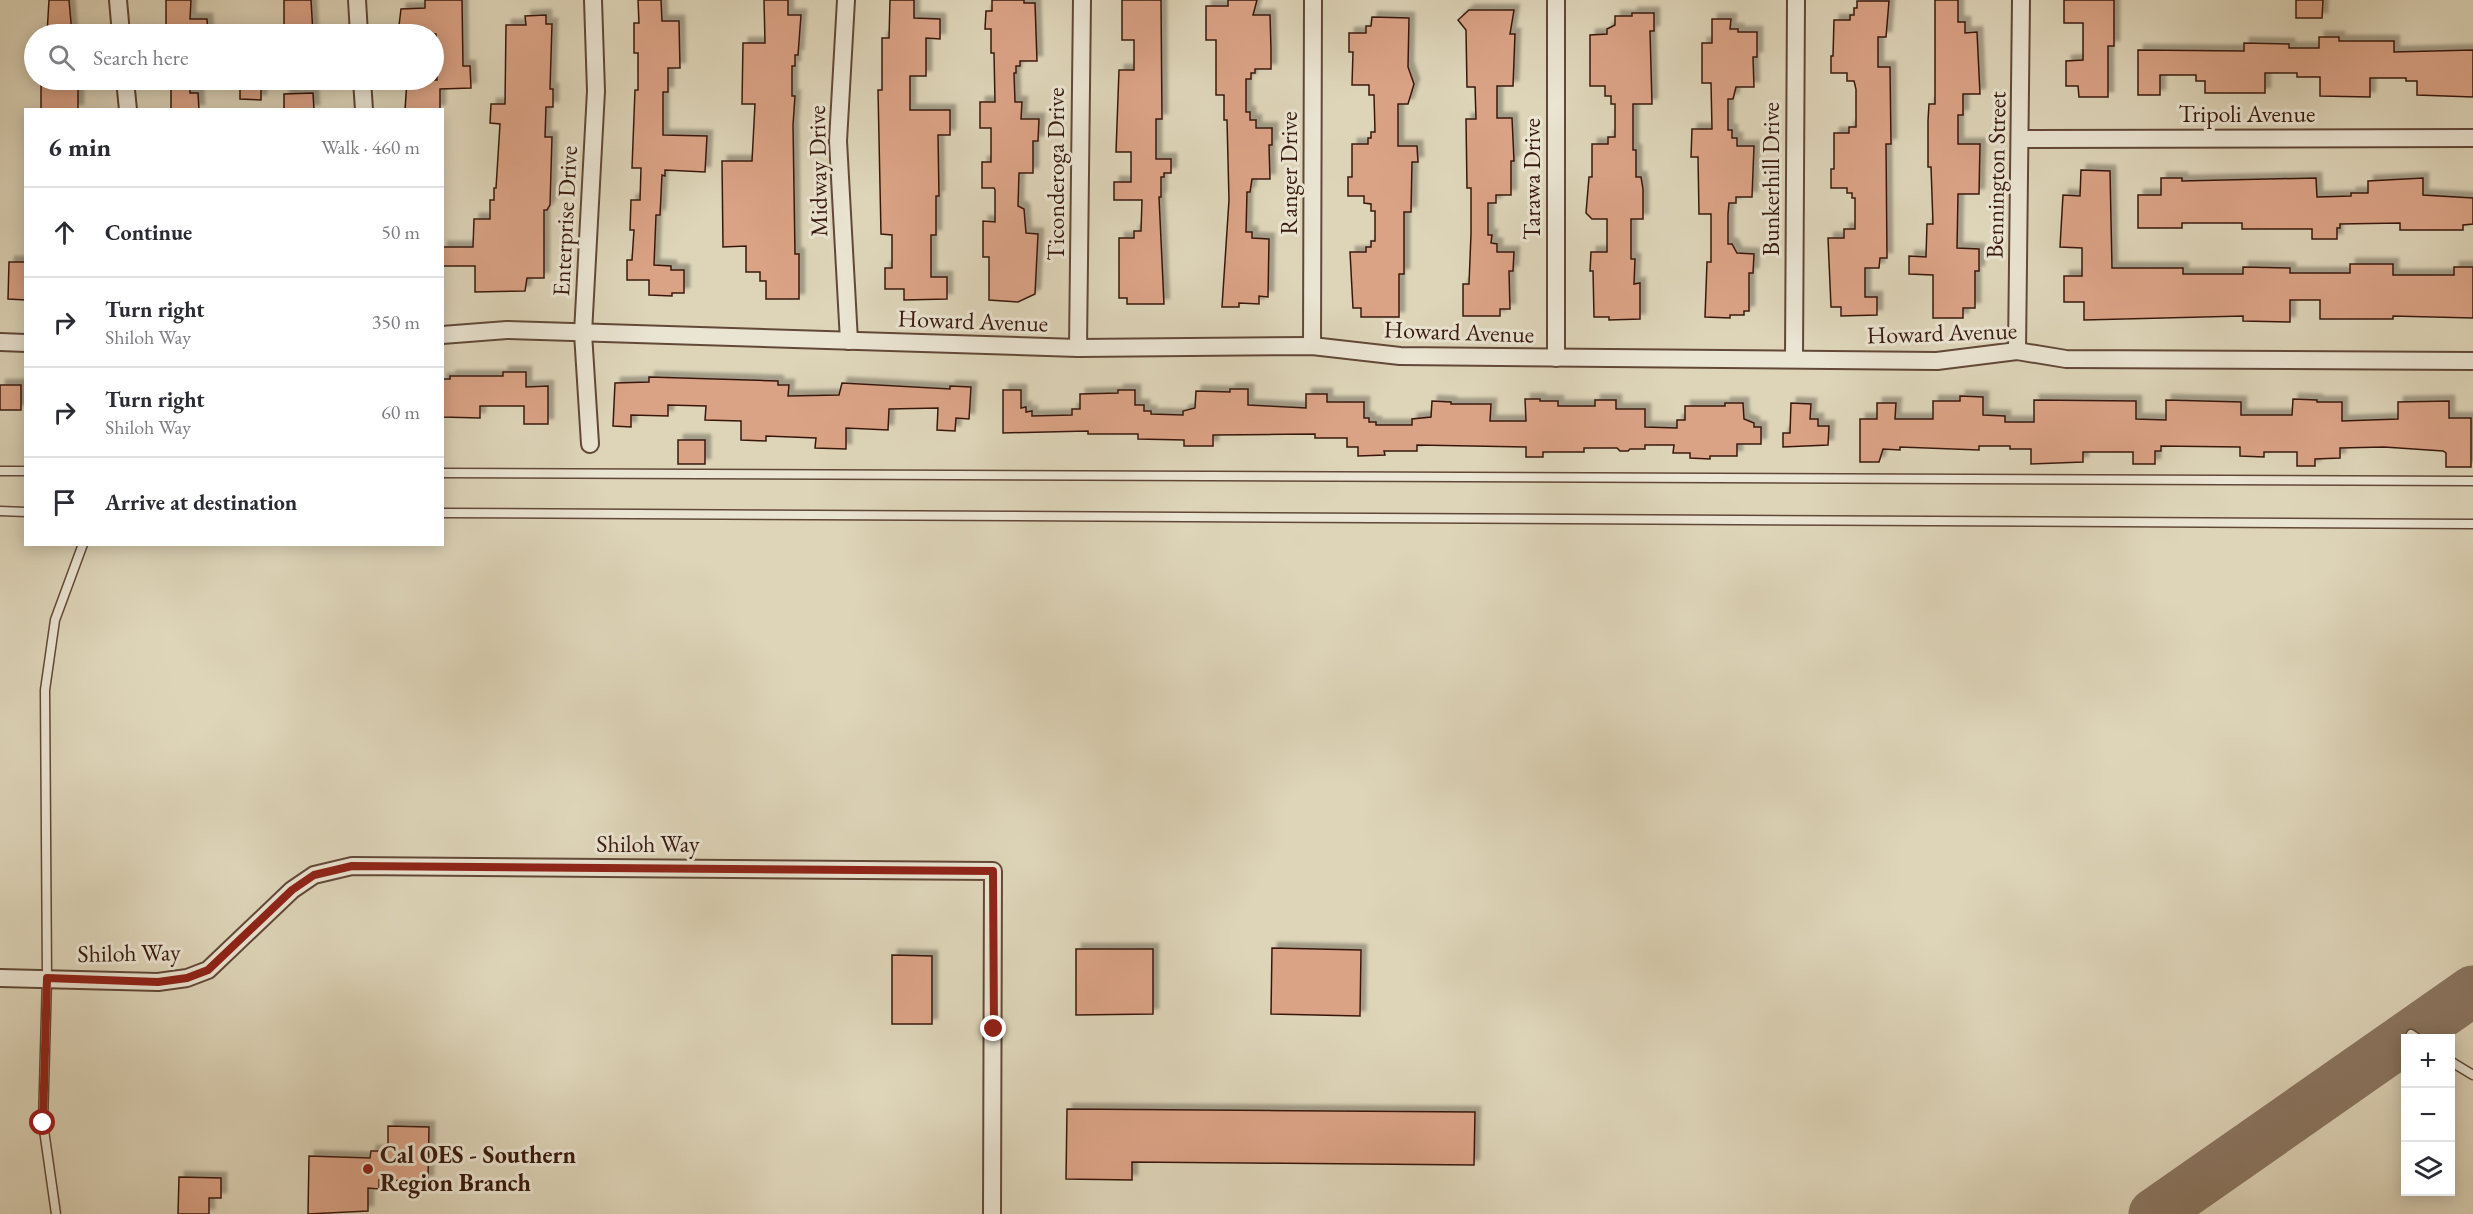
<!DOCTYPE html>
<meta charset="utf-8">
<style>
:root{--surface:#fff;--page:#f7f7f7;--text:#2b2b33;--muted:#7c7c81;--line:#e1e1e2}
body{margin:0;font-family:"EB Garamond",serif;background:var(--page);color:var(--text)}
.controls{position:absolute;right:18px;bottom:18px;display:grid;overflow:hidden;border-radius:0px;box-shadow:0 3px 15px #0003}
.controls button{width:54px;height:54px;display:grid;place-items:center;padding:0;border:0;border-bottom:2px solid var(--line);background:var(--surface);color:var(--text);font:30px sans-serif}
.stop{position:absolute;width:18px;height:18px;margin:-14px;border:4px solid #8f2418;border-radius:50%;background:#fff}
.stop.end{background:#8f2418;border-color:#fff;box-shadow:0 2px 6px #0008}
.list{margin:0;padding:0;list-style:none}
h2{display:flex;justify-content:space-between;align-items:center;height:78px;margin:0;padding:0 24px;font-size:26px}
h2 small{font-size:20px;font-weight:400;color:var(--muted)}
.list li{display:grid;grid-template-columns:39px 1fr auto;gap:18px;align-items:center;box-sizing:border-box;height:90px;padding:0 24px;border-top:2px solid var(--line)}
.list b{display:block;font-size:22px;white-space:nowrap}
.list p{margin:0;font-size:20px;white-space:nowrap;color:var(--muted)}
.list em{font-size:20px;font-style:normal;color:var(--muted)}
.icon{flex:none;width:33px;height:33px;fill:none;stroke:currentColor;stroke-width:2;stroke-linecap:round;stroke-linejoin:round}
.map{position:relative;flex:none;width:2473px;height:1214px;overflow:hidden}
.search{position:absolute;background:var(--surface);box-shadow:0 3px 15px #0003;left:24px;top:24px;width:420px;height:66px;display:flex;align-items:center;gap:15px;box-sizing:border-box;padding:0 21px;border-radius:33px;color:var(--muted);font-size:22px}
.panel{position:absolute;background:var(--surface);box-shadow:0 3px 15px #0003;left:24px;top:108px;width:420px;height:438px;border-radius:0px}
.map>svg:first-child{display:block}
.lines{fill:none;stroke-linecap:round;stroke-linejoin:round}
.taxiway{stroke:#8b7762;stroke-width:51}
.building{fill:#dba386;stroke:#38190c;stroke-width:1.5;filter:url(#shadow)}
.lane-casing{stroke:#624837;stroke-width:11}
.street-casing{stroke:#624837;stroke-width:20}
.lane{stroke:#eae4d2;stroke-width:8}
.street{stroke:#eae4d2;stroke-width:16}
.route{stroke:#8f2418;stroke-width:8}
.poi-dot{fill:#8f2418;stroke:#eae4d2;stroke-width:2}
.labels{text-anchor:middle;stroke-width:6;stroke-linejoin:round;paint-order:stroke}
.street-label{font-size:24px;fill:#38190c;stroke:#eae4d2}
.poi-label{font-size:24px;font-weight:bold;fill:#38190c;stroke:#eae4d2;text-anchor:start}
</style>
<div class="map">
<svg width="2473" height="1214" viewBox="0 0 2473 1214">
<defs>
<filter id="shadow"><feDropShadow dx="5.5" dy="-5.5" stdDeviation="1.5" flood-color="#0004"/></filter>
</defs>
<rect width="100%" height="100%" fill="#ded5b9"/>
<filter id="stains"><feTurbulence type="fractalNoise" baseFrequency=".00333" numOctaves="4"/><feColorMatrix values="0 0 0 0 .2 0 0 0 0 .09 0 0 0 0 .02 0 0 0 .5 -.17"/></filter>
<radialGradient id="worn" r=".72"><stop offset=".6" stop-color="#630" stop-opacity="0"/><stop offset="1" stop-color="#630" stop-opacity=".3"/></radialGradient>
<g class="lines">
<path class="taxiway" d="M2154,1214L2473,991"/>
</g>
<g class="building">
<path d="M49,0H69L72,34H47Z"/>
<path d="M166,0H191L190,19H207L208,34H166Z"/>
<path d="M284,0H311L313,34H284Z"/>
<path d="M425,0H462L463,66H470L471,88L440,89V110H405L407,80H437L436,34H398L401,9L425,8Z"/>
<path d="M638,0H661L662,21H679L680,68H668V92H663V135L707,136L705,172L665,170V176L662,175L660,215H656L654,265L671,266V270H684V293H672V296L649,295V280H627V260H632L634,230H630L631,200H640L641,168H632L635,90H638V53H634V23H639Z"/>
<path d="M764,0H788V15H801L798,55H795V66H792V96H795L793,125L795,254H799V299H766V281H760V272H746V246L723,247L722,161H752L755,104H742L743,43H765Z"/>
<path d="M890,0H914V18L940,19V39L926,38V76H910V110H950V135H938L939,196H936V235H931V277H947V299L904,300V289H885V268H892V235L881,234L878,90H882V38H889Z"/>
<path d="M992,0H1024V3H1035L1037,61H1020V66H1016V73H1014L1015,102H1022L1021,119H1039L1038,141H1033V173H1019L1018,206L1024,209L1026,233L1038,234L1035,294L1018,302L989,300V257H983V221L995,222V190L994,188H982V162H991V128H980V102H995L994,53H991V29H985L986,11H992Z"/>
<path d="M1122,0H1161L1162,119H1156V159H1171V173H1164V177H1161V197H1159L1164,304H1127V298H1119V238H1134V231H1141L1142,200H1114V182H1131V152H1116L1119,70H1134V40H1122Z"/>
<path d="M1228,0H1257L1253,15H1270L1271,49V69H1255V73H1251V79H1246V112H1250V120H1256V128H1272V145H1269L1270,179H1252L1250,192H1247L1246,232H1252V238L1269,239L1268,297L1259,296V304L1239,303V307H1222L1229,200L1227,120H1224V95H1216V40H1206V6H1228Z"/>
<path d="M1935,0H1958V22H1965V33L1977,32L1980,94H1963V115H1958V144H1980L1979,194H1958L1957,248L1979,249V271H1975V308H1963V318H1933V275L1909,274V256L1926,257L1927,224H1933L1931,167H1928V121L1929,104H1935Z"/>
<path d="M2064,0H2114V46H2108V97H2079L2078,86H2066V61L2083,60V23H2064Z"/>
<path d="M2296,0H2323L2322,18H2296Z"/>
<path d="M1857,1H1889L1886,37H1878V67H1890L1891,144H1886L1887,258H1880L1879,268H1865V297H1877V315L1841,316V307H1831L1828,238H1844V229H1855V198H1852V193H1847V188H1831V169H1834V133H1849V127H1856V89L1854,81H1847V73H1831V56H1833L1834,20H1850V15H1854V8H1857Z"/>
<path d="M1469,10H1514L1510,34H1515L1513,86H1497V118H1512L1514,161H1511V195H1496V203H1488V235H1492L1491,243L1497,244V252H1514L1513,271H1509L1510,309H1500V316H1463V284H1469L1471,234V188H1467L1466,119H1476L1475,87H1467L1466,30L1458,20Z"/>
<path d="M1632,13H1654V31H1650L1652,104H1633V150H1636V177H1641L1643,189V219H1631V259H1635L1634,284L1640,283V319L1609,320V317H1594L1593,271H1590L1591,252H1607V219H1592L1586,213L1589,177H1592V144H1608V137H1615V104H1611V96H1605V86H1590V35L1607,34V29L1615,25V16H1632Z"/>
<path d="M546,15V24H552L550,89H553V107H546L545,137H552L550,205L547,210H544V278H527L525,291L475,292V266H442V247H473L474,219H490V200H494V188H496L500,124L490,123L491,104H505L506,25H526L525,16Z"/>
<path d="M1372,17L1409,18L1408,67L1414,84L1408,104H1398V146H1417L1418,162H1412L1411,212H1404V274H1399V317H1361V308H1353L1350,252H1366V247H1371V241H1375V211H1371V204L1364,203V196H1348V177H1352V144H1368V138H1371V132H1375L1374,95H1369V85H1352L1353,52H1349V33H1366V26H1371Z"/>
<path d="M1712,19H1731L1730,29H1738V32H1757V57H1753L1754,87H1736L1733,99H1728V130H1732V138H1737V146H1754L1752,197H1736V203H1729L1728,214V244H1732L1737,253L1754,254L1753,273H1749V311H1744V315H1730V318L1705,317L1707,262H1711V214H1699L1698,157H1691L1692,129H1712L1711,83H1702V43H1712Z"/>
<path d="M2319,37H2339V41H2394V52L2473,50V97L2417,95V81H2406V78H2370V97L2320,96V77H2297V73H2265V93H2205V81H2196V75H2160V95H2138V50L2244,51V43L2289,44V48H2319Z"/>
<rect x="41" y="80" width="37" height="30"/>
<path d="M240,80H261V100L240,99Z"/>
<path d="M190,87V93H198L199,110H171V88Z"/>
<path d="M313,93L314,110H284V94Z"/>
<path d="M2081,170L2110,171L2112,268H2183V274H2243V267L2290,268V273H2350V264H2393V275H2454V267H2473V318L2393,316V319H2320V300H2290V322L2243,321V316L2084,320V302H2064V276H2082V248L2060,247L2063,195L2080,196Z"/>
<path d="M2161,178H2182V181L2316,178L2317,197L2351,196V193H2368V181L2423,178V195L2473,198V224L2463,225V230H2400V223L2340,224V228H2337V239H2312V229H2242V223H2182V228H2138V195H2161Z"/>
<path d="M9,262H26V300L8,299Z"/>
<path d="M503,372H526V387L548,386V424H524V406H480V418L442,417V379H450V376H503Z"/>
<path d="M649,377L778,381V385H789L788,396L839,395L842,383L950,389V386L971,387L969,419L956,418L955,431L937,430L938,408L889,409L888,430L846,428V449L815,448L816,438L766,436V441L741,440V421L705,420L706,406L668,405V416L631,415V427L613,426L615,383L649,382Z"/>
<rect x="0" y="385" width="21" height="25"/>
<path d="M1230,389H1248V405L1306,408V394H1327V402H1364V418H1369V422H1376V425H1412V419L1431,417L1432,401L1451,402V404H1491L1490,421H1526L1525,399H1540V401H1558V406H1595V400H1616V409H1645V427L1677,428V420H1685V406H1725V403H1743L1744,419L1754,423V427H1761V444H1737V456H1710V459L1690,458V453H1673L1674,445H1645V449H1630L1628,451H1620L1617,448H1584V452H1543V457H1526V447L1417,445V451H1384L1385,455L1358,456V447H1347V438H1315V434L1213,435V446H1184V440L1138,439V434H1088V431L1003,433V390H1021V408L1026,407V412L1032,411V416L1072,415V409H1080V394L1118,393V390H1135V405H1144V411H1151V414L1183,415V411L1195,408L1196,391L1230,392Z"/>
<path d="M1960,396L1983,397V415L2005,416V422H2034V400L2136,401V419L2166,420V400L2241,402V415H2292L2293,399L2317,400V402H2342V421L2398,419V402L2449,401V418H2471V467H2446V453L2443,451L2384,447L2340,448V458L2315,459V466H2297V452H2264V457L2240,456V447L2161,446V451H2155V464H2133V452H2083V462L2031,464V449H2010V446H1979V450L1900,447V450L1883,449L1879,462H1860V419H1877V403H1896L1895,419H1933V401H1960Z"/>
<path d="M1791,403L1811,404L1810,419H1818V426H1829L1828,445L1783,447V433H1790Z"/>
<rect x="678" y="440" width="27" height="24"/>
<path d="M1272,948L1361,950L1360,1016L1271,1014Z"/>
<path d="M1076,949H1153V1014L1076,1015Z"/>
<path d="M892,955L932,956V1024H892Z"/>
<path d="M1067,1109L1475,1112L1474,1165L1132,1162V1180L1066,1179Z"/>
<path d="M388,1126L429,1127L428,1181L379,1180V1189L368,1188V1211L308,1214L309,1156L370,1158L371,1151H388Z"/>
<path d="M179,1177L221,1178V1198H209V1214H178Z"/>
</g>
<g class="lines">
<defs>
<g id="lane">
<path d="M0,471H26"/>
<path d="M442,473L2473,481"/>
<path d="M0,511L26,512"/>
<path d="M442,513L2473,524"/>
<path d="M2411,1034L2417,1038"/>
<path d="M2450,1061L2473,1075"/>
<path d="M56,1214L43,1123L47,978L45,690L55,620L83,544"/>
</g>
<g id="street">
<path d="M118,0L121,34"/>
<path d="M357,0L359,34"/>
<path d="M846,0L838,141L849,341"/>
<path d="M1556,0V358"/>
<path d="M125,80L128,110"/>
<path d="M362,80L364,110"/>
<path d="M2021,139L2473,138"/>
<path d="M442,335L507,330L1078,348L1312,346L1400,356L1937,361L2017,351L2066,359L2473,361"/>
<path d="M0,342L26,343"/>
<path d="M1312,346L1313,0"/>
<path d="M1078,348L1082,0"/>
<path d="M2017,351L2021,0"/>
<path d="M1794,359L1796,0"/>
<path d="M590,444L583,333L596,91L593,0"/>
<path d="M0,978L158,982L187,978L208,970L292,890L314,875L352,866L993,871L992,1214"/>
</g>
</defs>
<use href="#lane" class="lane-casing"/>
<use href="#street" class="street-casing"/>
<use href="#lane" class="lane"/>
<use href="#street" class="street"/>
</g>
<g class="lines">
<path class="route" d="M43,1123L47,978L158,982L187,978L208,970L292,890L314,875L352,866L993,871L994,1029"/>
</g>
<circle class="poi-dot" cx="368" cy="1169" r="6"/>
<g class="labels">
<g class="street-label">
<text x="2247" y="122">Tripoli Avenue</text>
<text transform="translate(818 171) rotate(-91)" y="8">Midway Drive</text>
<text transform="translate(1289 173) rotate(-90)" y="8">Ranger Drive</text>
<text transform="translate(1056 174) rotate(-90)" y="8">Ticonderoga Drive</text>
<text transform="translate(1996 175) rotate(-89)" y="8">Bennington Street</text>
<text transform="translate(1532 179) rotate(-90)" y="8">Tarawa Drive</text>
<text transform="translate(1771 179) rotate(-90)" y="8">Bunkerhill Drive</text>
<text transform="translate(565 221) rotate(-87)" y="8">Enterprise Drive</text>
<text transform="translate(973 321) rotate(2)" y="8">Howard Avenue</text>
<text transform="translate(1459 332) rotate(2)" y="8">Howard Avenue</text>
<text transform="translate(1942 333) rotate(-2)" y="8">Howard Avenue</text>
<text x="648" y="852">Shiloh Way</text>
<text transform="translate(129 953) rotate(-1)" y="8">Shiloh Way</text>
</g>
<g class="poi-label">
<text x="380" y="1163">Cal OES - Southern<tspan x="380" dy="28">Region Branch</tspan></text>
</g>
</g>
<rect width="100%" height="100%" filter="url(#stains)"/>
<rect width="100%" height="100%" fill="url(#worn)"/>
</svg>
<div class="controls">
<button>+</button>
<button>−</button>
<button><svg class="icon" aria-label="layers" viewBox="0 0 24 24"><path d="M12 4l9 5-9 5-9-5zM3 14l9 5 9-5"/></svg></button>
</div>
<div class="stop" style="left:43px;top:1123px"></div>
<div class="stop end" style="left:994px;top:1029px"></div>
<div class="search"><svg class="icon" aria-label="search" viewBox="0 0 24 24"><circle cx="10" cy="10" r="6"/><path d="M15 15l6 6"/></svg>Search here</div>
<section class="panel">
<h2>6 min<small>Walk · 460 m</small></h2>
<ul class="list">
<li><svg class="icon" aria-label="ahead" viewBox="0 0 24 24"><path d="M12 20V5M6 11l6-6 6 6"/></svg><div><b>Continue</b></div><em>50 m</em></li>
<li><svg class="icon" aria-label="right" viewBox="0 0 24 24"><path d="M7 20v-9h11M14 6l5 5-5 5"/></svg><div><b>Turn right</b><p>Shiloh Way</p></div><em>350 m</em></li>
<li><svg class="icon" aria-label="right" viewBox="0 0 24 24"><path d="M7 20v-9h11M14 6l5 5-5 5"/></svg><div><b>Turn right</b><p>Shiloh Way</p></div><em>60 m</em></li>
<li><svg class="icon" aria-label="arrive" viewBox="0 0 24 24"><path d="M6 21V4h12l-3 4 3 4H6"/></svg><div><b>Arrive at destination</b></div></li>
</ul>
</section>
</div>
